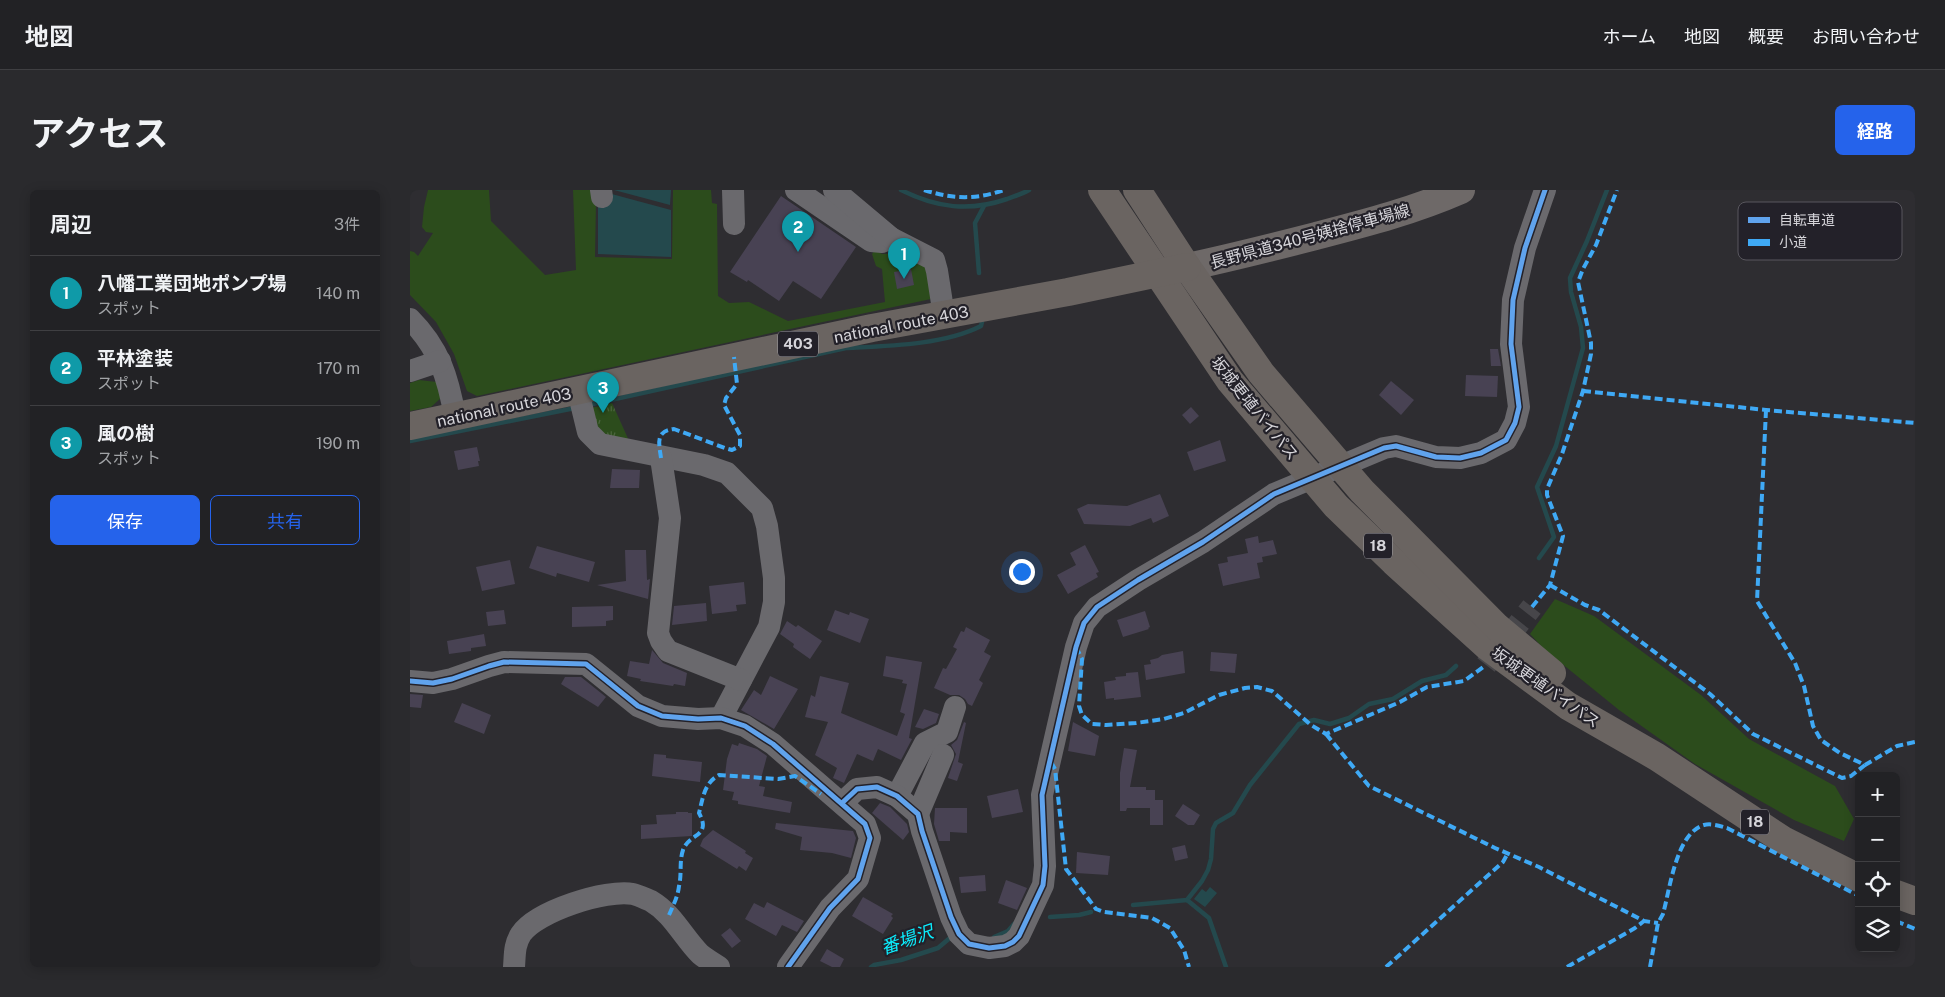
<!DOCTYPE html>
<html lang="ja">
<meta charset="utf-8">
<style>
:root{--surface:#222225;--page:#2a2a2d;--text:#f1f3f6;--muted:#a2a4a7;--line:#3f3f42;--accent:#2563eb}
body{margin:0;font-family:"Public Sans","Noto Sans JP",sans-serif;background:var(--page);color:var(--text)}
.controls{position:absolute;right:15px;bottom:15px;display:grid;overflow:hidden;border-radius:8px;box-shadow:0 2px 12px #0003}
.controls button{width:45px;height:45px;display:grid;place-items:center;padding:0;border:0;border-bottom:1px solid var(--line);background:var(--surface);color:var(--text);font:25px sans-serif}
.you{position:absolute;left:611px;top:381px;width:18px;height:18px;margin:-12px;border:4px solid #fff;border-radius:50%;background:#1a73e8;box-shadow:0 0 0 8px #1a73e833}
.badge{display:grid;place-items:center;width:32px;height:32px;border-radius:50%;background:var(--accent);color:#fff;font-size:16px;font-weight:700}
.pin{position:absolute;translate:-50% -41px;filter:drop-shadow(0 1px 2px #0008)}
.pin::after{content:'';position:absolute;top:26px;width:18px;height:15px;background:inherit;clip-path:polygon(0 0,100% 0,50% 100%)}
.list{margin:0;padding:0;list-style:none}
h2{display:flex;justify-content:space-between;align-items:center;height:65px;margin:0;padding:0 20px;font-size:21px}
h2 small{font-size:16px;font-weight:400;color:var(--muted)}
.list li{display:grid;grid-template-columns:32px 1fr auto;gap:15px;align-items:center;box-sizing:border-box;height:75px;padding:0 20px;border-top:1px solid var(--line)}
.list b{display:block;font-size:19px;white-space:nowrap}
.list p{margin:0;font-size:16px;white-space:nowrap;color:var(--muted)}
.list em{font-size:16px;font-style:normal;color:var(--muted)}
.actions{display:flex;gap:10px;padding:15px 20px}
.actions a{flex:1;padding:11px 0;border:1px solid var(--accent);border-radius:8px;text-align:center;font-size:18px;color:var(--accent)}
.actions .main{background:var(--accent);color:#fff}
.icon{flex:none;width:28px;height:28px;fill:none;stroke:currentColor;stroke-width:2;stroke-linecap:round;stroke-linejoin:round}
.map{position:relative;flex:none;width:1505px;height:777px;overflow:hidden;border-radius:8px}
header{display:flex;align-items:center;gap:30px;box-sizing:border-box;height:70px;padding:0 25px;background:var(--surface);border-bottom:1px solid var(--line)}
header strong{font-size:24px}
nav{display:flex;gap:28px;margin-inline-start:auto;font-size:18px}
.intro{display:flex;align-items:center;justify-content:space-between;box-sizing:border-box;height:120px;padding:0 30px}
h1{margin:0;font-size:35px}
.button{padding:12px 22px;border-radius:8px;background:var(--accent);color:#fff;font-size:18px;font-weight:700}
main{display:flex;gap:30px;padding:0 30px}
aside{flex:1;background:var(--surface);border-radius:8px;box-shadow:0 2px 12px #0003}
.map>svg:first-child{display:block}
.grass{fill:#2c4c1c}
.park{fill:url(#park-tufts)}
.water{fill:#24494d}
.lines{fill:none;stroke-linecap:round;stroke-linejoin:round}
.stream{stroke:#24494d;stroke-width:4.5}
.building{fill:#484253}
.minor-tunnel{stroke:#47464a;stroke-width:22;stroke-dasharray:22 11;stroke-linecap:butt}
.minor{stroke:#6a696d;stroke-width:22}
.major{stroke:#6e6968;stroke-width:28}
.highway{stroke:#6a6461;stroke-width:28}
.quiet{stroke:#3fa9f5;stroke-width:4;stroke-dasharray:8 4;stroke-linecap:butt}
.cycleway-casing{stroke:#232129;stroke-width:8}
.cycleway{stroke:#60a3ed;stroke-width:5}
.labels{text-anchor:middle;stroke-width:4.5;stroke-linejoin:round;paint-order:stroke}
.shield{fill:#232129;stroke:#a09fa5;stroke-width:1}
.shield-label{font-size:15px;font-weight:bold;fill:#d6d5da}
.street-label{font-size:16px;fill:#d6d5da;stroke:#232129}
.water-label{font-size:18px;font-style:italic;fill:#0beefe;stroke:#232129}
.key{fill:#232129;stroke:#59575e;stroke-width:1}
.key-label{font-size:14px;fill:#d6d5da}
</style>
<header>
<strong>地図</strong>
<nav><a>ホーム</a><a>地図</a><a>概要</a><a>お問い合わせ</a></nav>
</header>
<div class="intro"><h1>アクセス</h1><a class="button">経路</a></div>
<main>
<aside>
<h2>周辺<small>3件</small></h2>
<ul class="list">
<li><span class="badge" style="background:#0f9aa8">1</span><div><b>八幡工業団地ポンプ場</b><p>スポット</p></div><em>140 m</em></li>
<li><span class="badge" style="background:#0f9aa8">2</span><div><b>平林塗装</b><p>スポット</p></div><em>170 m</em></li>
<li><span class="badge" style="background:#0f9aa8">3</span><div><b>風の樹</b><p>スポット</p></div><em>190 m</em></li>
</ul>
<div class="actions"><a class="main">保存</a><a>共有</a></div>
</aside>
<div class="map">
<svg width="1505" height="777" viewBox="0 0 1505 777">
<defs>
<pattern id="park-tufts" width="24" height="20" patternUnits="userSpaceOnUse" patternTransform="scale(1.25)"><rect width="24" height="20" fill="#2c4c1c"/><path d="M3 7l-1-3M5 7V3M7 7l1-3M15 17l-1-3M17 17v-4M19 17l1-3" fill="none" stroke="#4a653c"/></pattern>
</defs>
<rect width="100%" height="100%" fill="#2e2d31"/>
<g class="grass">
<path d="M18,0H79L81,31L135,85L166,80L163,0H183L186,13L185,67L262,69L263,0H301L302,13L307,14L308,106L319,113L339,112L378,131L475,112L472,79L466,76L462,64L465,60L472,64L497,63L516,73L521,109L67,206L57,201L44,164L26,132L0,105V61L4,62L8,66L23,43L16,42L12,37L14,17Z"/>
<path d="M9,190L27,192L31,208L21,217L0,221V193Z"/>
<path d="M1145,409L1184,426L1291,505L1339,549L1425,596L1444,629L1434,651L1384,630L1285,574L1209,520L1135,460L1120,444Z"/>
</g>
<path class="park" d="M202,213L220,253C193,246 188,246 181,218Z"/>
<g class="water">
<path d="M204,0H261L260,15Z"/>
<path d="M198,3L261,20V67L188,64V13Z"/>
<path d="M800,697L807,703L795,717L784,709L792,699L796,702Z"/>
</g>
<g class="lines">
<g class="stream">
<path d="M491,0C527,18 559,22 597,9C605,6 612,4 619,0"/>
<path d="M569,83L565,33L574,16"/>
<path d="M178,215L436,158C477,156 534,155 571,136L572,132"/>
<path d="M0,251L165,218"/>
<path d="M1129,368L1144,347L1127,297L1146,256L1173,158L1171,137L1161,102L1160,88L1177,51L1197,0"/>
<path d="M777,710L792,691L798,680L801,669L803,639L806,633L823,623L840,595L889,534L904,530L920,534L939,528L959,514L983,509L1012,491L1036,485L1046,476"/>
<path d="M777,710L799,728L816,777"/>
<path d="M723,715L777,710"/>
<path d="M640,727L669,725L681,722"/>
<path d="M584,747L598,741L604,734"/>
<path d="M461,777L464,775L491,770L528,758L541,747"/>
</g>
</g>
<g class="building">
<path d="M371,6L446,57L411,109L383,91L369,111L338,90L337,92L320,82Z"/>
<path d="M501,79L504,95L487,99L484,82Z"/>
<path d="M1080,159H1088L1091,176H1081Z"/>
<path d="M1056,185L1088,186L1087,207L1055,206Z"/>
<path d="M981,191L1004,210L991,225L969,205Z"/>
<path d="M781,217L789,226L780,234L772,225Z"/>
<path d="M810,250L816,271L784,281L777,262Z"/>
<path d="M67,257L70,271H68L69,276L48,280L44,261Z"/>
<path d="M202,279L230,280L229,298H200Z"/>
<path d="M750,304L759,326L743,333L741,328L720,336L674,334L667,319L678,314L717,316Z"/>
<path d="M848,346L849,353L863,350L867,364L852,367L853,372L847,373L850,388L813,396L808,374L818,372L817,367L838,363L835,349Z"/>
<path d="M675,355L689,382L686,383L688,387L658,404L647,385L666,375L660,363Z"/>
<path d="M127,356L185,372L179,392L147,383L146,387L119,378Z"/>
<path d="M215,360H236L237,390L240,389L238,409L187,395L216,391Z"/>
<path d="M100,370L105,394L72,401L66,377Z"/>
<path d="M334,392L336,414L326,415L327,421L302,424L299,396Z"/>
<path d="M296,413L297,431L262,435L264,416Z"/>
<path d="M203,416V430L196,431V436L162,437V417Z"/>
<path d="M94,420L96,434L78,436L76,422Z"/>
<path d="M425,420L439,425L440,422L459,429L450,453L417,440Z"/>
<path d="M735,421L740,437L738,438L739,439L713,447L707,430Z"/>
<path d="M377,431L386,437L388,435L412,451L400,469L383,457L384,454L370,444Z"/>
<path d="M556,437L580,450L574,462L581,466L569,490L573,493L562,516L558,514L555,509L549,505H540L524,498L533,478L536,479L547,459L543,457L551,441L554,442Z"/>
<path d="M74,444L76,456L61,458V461L39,464L37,451Z"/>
<path d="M242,460L253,473L277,483L275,496L264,494L263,496L230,491L231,489L217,486L220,471L239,474Z"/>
<path d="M773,461L775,483L736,490L734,475L741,474L740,470L748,468L752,465Z"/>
<path d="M801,462L827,464L825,483L800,481Z"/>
<path d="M476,466L512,472L499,548L502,549L491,570L468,559L463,571L447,564L434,593L423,588L427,578L405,565L418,532L395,527L401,505L405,507L410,486L439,493L431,523L487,546L495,524L490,522L497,494L492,493L493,490L473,486Z"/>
<path d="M728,482L731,507L704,510V508L696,509L694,492L706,490L705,487L716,486V483Z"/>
<path d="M360,486L388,499L364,539L331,520L344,500L351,505Z"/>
<path d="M155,487H171L196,507L188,517L151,494Z"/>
<path d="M0,504L13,505L11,518L0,517Z"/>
<path d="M52,513L81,525L74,544L44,532Z"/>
<path d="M514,519L529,524L526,533L513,539L505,537Z"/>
<path d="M554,532L556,533L548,572L553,574L547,591L538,588L546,564L541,555L547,550Z"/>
<path d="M663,532L689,546L685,566L658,561Z"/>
<path d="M329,553L347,559L357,566L349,596L355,597L353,606L382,612L380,623L328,614V611L322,610L324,602L313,600L317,569L322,554L328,556Z"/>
<path d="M714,558L727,560L720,597H736V600H745V610H753V635H740V618H717L716,621H710V583Z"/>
<path d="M244,564L256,565V568L292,572L290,592L242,586Z"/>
<path d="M608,599L613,622L582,628L577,606Z"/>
<path d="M470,613L480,617L497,634L499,642L493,650L462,623Z"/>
<path d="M773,614L790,625L784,635H778L765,626Z"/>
<path d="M525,618H557V643L540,642V651H529L524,634Z"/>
<path d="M266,622H278V623H282V646L231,649V635L247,634L246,625L266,624Z"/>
<path d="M366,633L443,641L446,648L441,668L422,663L390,660L392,647L365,639Z"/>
<path d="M303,640L336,661L335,663L343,668L336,681L329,676L327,679L290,656L293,649Z"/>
<path d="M775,655L778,668L765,671L762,658Z"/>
<path d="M667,662L700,666L698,685L666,683Z"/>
<path d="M575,685L576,701L551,703L549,687Z"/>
<path d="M596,690L617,698L607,720L588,713Z"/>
<path d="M453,707L483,724L481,726L483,728L473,744L442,726Z"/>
<path d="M357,712L394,731L387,742L372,735L366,746L335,729L344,713L354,718Z"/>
<path d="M320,738L331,751L322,758L311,745Z"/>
<path d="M417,759L434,769L430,777H422L410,771Z"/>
</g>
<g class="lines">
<path class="minor-tunnel" d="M1076,475L1122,417"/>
<g class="minor">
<path d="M191,0L192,7"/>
<path d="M323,0L324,34"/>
<path d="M386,0L461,51L472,52L481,48L524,70L527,81L534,126"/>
<path d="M424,0L481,48"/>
<path d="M0,129C29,158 38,187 45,227"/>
<path d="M0,181L30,171"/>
<path d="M168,201L178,242L190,254L294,275L317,283L352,318L357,336L364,388V412L359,437L311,528"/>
<path d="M251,268L260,328L248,443L251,451L258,461L331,490"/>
<path d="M0,491L23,493L42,489L79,476L94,472L176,474L228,516L252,526L288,529L311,528L335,536L363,554L455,634L460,648L448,689L420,718L378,777"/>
<path d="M487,606L515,553L537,542L545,517"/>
<path d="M432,613L447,599L467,597L487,606L508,624L512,641L541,727L549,744L559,754L579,758L595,756L603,752L609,746L633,695L635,676L632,605L666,457L674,433L687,417L728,390L793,352L864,304L974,258L986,256L1026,267L1050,268L1071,263L1096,250L1105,233L1109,217L1101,154L1103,110L1115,58L1135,0"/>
<path d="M508,624L533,565"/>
<path d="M104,777C105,765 104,755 111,744C127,721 196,699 223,704C228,705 236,709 241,711C263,724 273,747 290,764C296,769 303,773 309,777"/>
</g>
<path class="major" d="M777,77C820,68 863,57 906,46C956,33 1003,21 1051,0"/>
<g class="highway">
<path d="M692,0L820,191L926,316L984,372L1078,457L1158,516L1247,567L1373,650L1449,688"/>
<path d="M727,0L777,77L851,183L952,301L1087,437L1142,483"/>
<path d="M0,236L462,138L658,102L777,77"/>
<path d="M1486,704L1505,711"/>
</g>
<g class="quiet">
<path d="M514,0C543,9 565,10 594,0"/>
<path d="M1173,201L1356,220L1505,233"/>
<path d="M1356,220L1347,411L1385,473L1394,496L1403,536L1411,550L1430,563L1455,575L1487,556L1505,552"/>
<path d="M251,268C249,253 245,241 264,239L315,258L322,260L330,256V245L314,215L316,208L327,194L324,167"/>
<path d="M1140,395L1175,415L1189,420L1300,504L1343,544L1432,588L1441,586L1455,575"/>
<path d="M1122,417L1140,395L1153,346L1137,305V299L1152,264L1173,201L1181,164V153L1168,92L1173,79L1186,55L1207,0"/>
<path d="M666,457L672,469L669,516L672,525L682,534L696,535L726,533L754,529L774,523L809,505L835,498L847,497L862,501L901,535L916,544L990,512L1017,497L1054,491L1076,475"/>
<path d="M916,544L959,596L1085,658L1129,677L1234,731L1248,733"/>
<path d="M641,572L645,579L656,679L686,719L694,722L742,728L760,738L774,760L779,777"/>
<path d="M259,725C263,716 268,706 269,696C272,684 269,672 273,660C279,643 302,647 289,623C293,608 294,593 309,585L368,589L385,586L411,604"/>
<path d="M1486,731L1505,739"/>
<path d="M976,777L1093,672L1098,663"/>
<path d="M1157,777L1225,738L1234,731"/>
<path d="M1240,777L1248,733L1253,724C1260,699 1266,643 1294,635C1301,633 1310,636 1317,638L1449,706"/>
</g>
<defs>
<g id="cycleway">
<path d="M0,491L23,493L42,489L79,476L94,472L176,474L228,516L252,526L288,529L311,528L335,536L363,554L455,634L460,648L448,689L420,718L378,777"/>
<path d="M432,613L447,599L467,597L487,606L508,624L512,641L541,727L549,744L559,754L579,758L595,756L603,752L609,746L633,695L635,676L632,605L666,457L674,433L687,417L728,390L793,352L864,304L974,258L986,256L1026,267L1050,268L1071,263L1096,250L1105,233L1109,217L1101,154L1103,110L1115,58L1135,0"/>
</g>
</defs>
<use href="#cycleway" class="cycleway-casing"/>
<use href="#cycleway" class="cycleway"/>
</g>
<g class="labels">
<g class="shield">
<rect x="368" y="141.5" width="40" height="25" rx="4"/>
<rect x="954" y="343.5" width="28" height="25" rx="4"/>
<rect x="1331" y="619.5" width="28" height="25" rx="4"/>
</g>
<g class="shield-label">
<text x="388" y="159">403</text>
<text x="968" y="361">18</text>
<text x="1345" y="637">18</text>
</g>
<g class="street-label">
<text transform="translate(900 46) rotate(-15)" y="6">長野県道340号姨捨停車場線</text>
<text transform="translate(491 134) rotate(-11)" y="6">national route 403</text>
<text transform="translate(94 217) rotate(-12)" y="6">national route 403</text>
<text transform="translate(845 218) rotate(51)" y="6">坂城更埴バイパス</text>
<text transform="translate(1136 497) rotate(35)" y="6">坂城更埴バイパス</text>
</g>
<g class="water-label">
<text transform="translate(497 750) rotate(-19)" y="6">番場沢</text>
</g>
</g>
<rect x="1328" y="12" width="164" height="58" rx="8" class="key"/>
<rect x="1338" y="27" width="22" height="6" fill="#60a3ed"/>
<rect x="1338" y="49" width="22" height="7" fill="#3fa9f5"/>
<g class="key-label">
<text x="1369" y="35">自転車道</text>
<text x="1369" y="57">小道</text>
</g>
</svg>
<div class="controls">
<button>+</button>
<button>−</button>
<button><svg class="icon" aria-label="locate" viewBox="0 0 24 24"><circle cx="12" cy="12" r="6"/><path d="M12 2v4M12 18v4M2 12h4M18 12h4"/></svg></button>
<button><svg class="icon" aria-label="layers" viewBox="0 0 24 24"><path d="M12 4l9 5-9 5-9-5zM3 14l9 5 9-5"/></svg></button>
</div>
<div class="you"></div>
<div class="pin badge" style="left:494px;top:89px;background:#0f9aa8">1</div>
<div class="pin badge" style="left:388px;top:62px;background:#0f9aa8">2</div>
<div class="pin badge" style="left:193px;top:223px;background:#0f9aa8">3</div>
</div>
</main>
